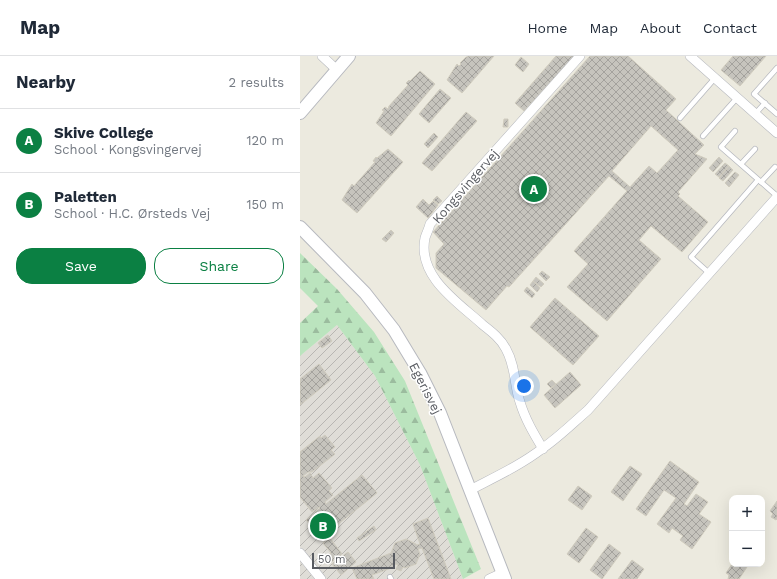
<!DOCTYPE html>
<meta charset="utf-8">
<style>
:root{--surface:#fff;--page:#f6f6f7;--text:#1f2937;--muted:#747a83;--line:#e0e1e3;--accent:#0b8043}
body{margin:0;font-family:"Work Sans",sans-serif;background:var(--page);color:var(--text)}
.controls{position:absolute;right:12px;bottom:12px;display:grid;overflow:hidden;border-radius:8px;box-shadow:0 4px 16px #0002}
.controls button{width:36px;height:36px;display:grid;place-items:center;padding:0;border:0;border-bottom:1px solid var(--line);background:var(--surface);color:var(--text);font:20px sans-serif}
.scale{position:absolute;left:12px;bottom:10px;width:83px;box-sizing:border-box;padding-left:4px;border:2px solid #585b61;border-top:0;font-size:11px;line-height:14px;white-space:nowrap;color:#585b61;-webkit-text-stroke:3px #fff;paint-order:stroke}
.you{position:absolute;left:224px;top:330px;width:14px;height:14px;margin:-10px;border:3px solid #fff;border-radius:50%;background:#1a73e8;box-shadow:0 0 0 6px #1a73e833}
.badge{display:grid;place-items:center;width:26px;height:26px;border-radius:50%;background:var(--accent);color:#fff;font-size:13px;font-weight:700}
.pin{position:absolute;translate:-50% -50%;border:2px solid #fff;box-shadow:0 1px 4px #0006}
.list{margin:0;padding:0;list-style:none}
h2{display:flex;justify-content:space-between;align-items:center;height:52px;margin:0;padding:0 16px;font-size:17px}
h2 small{font-size:13px;font-weight:400;color:var(--muted)}
.list li{display:grid;grid-template-columns:26px 1fr auto;gap:12px;align-items:center;box-sizing:border-box;height:64px;padding:0 16px;border-top:1px solid var(--line)}
.list b{display:block;font-size:15px;white-space:nowrap}
.list p{margin:0;font-size:13px;white-space:nowrap;color:var(--muted)}
.list em{font-size:13px;font-style:normal;color:var(--muted)}
.actions{display:flex;gap:8px;padding:12px 16px}
.actions a{flex:1;padding:9px 0;border:1px solid var(--accent);border-radius:16px;text-align:center;font-size:14px;color:var(--accent)}
.actions .main{background:var(--accent);color:#fff}
.map{position:relative;flex:none;width:477px;height:523px;overflow:hidden}
header{display:flex;align-items:center;gap:24px;box-sizing:border-box;height:56px;padding:0 20px;background:var(--surface);border-bottom:1px solid var(--line)}
header strong{font-size:19px}
nav{display:flex;gap:22px;margin-inline-start:auto;font-size:14px}
main{display:flex}
aside{flex:1;background:var(--surface)}
.map>svg:first-child{display:block}
.industrial{fill:url(#industrial-furrows)}
.forest{fill:url(#forest-firs)}
.building{fill:url(#building-cross-hatch);stroke:#d0ccbe;fill-rule:evenodd}
.lines{fill:none;stroke-linecap:round;stroke-linejoin:round}
.service-casing{stroke:#b7b9bf;stroke-width:6}
.minor-casing{stroke:#b7b9bf;stroke-width:10}
.tertiary-casing{stroke:#b7b9bf;stroke-width:14}
.service{stroke:#fff;stroke-width:4.5}
.minor{stroke:#fff;stroke-width:9}
.tertiary{stroke:#fff;stroke-width:12}
.labels{text-anchor:middle;stroke-width:3;stroke-linejoin:round;paint-order:stroke}
.street-label{font-size:13px;fill:#585b61;stroke:#fff}
</style>
<header>
<strong>Map</strong>
<nav><a>Home</a><a>Map</a><a>About</a><a>Contact</a></nav>
</header>
<main>
<aside>
<h2>Nearby<small>2 results</small></h2>
<ul class="list">
<li><span class="badge">A</span><div><b>Skive College</b><p>School · Kongsvingervej</p></div><em>120 m</em></li>
<li><span class="badge">B</span><div><b>Paletten</b><p>School · H.C. Ørsteds Vej</p></div><em>150 m</em></li>
</ul>
<div class="actions"><a class="main">Save</a><a>Share</a></div>
</aside>
<div class="map">
<svg width="477" height="523" viewBox="0 0 477 523">
<defs>
<pattern id="industrial-furrows" width="10" height="10" patternUnits="userSpaceOnUse"><rect width="10" height="10" fill="#dfddd7"/><path d="M-1 1l2-2M0 10L10 0M9 11l2-2" fill="none" stroke="#b8b6b2"/></pattern>
<pattern id="forest-firs" width="22" height="20" patternUnits="userSpaceOnUse"><rect width="22" height="20" fill="#bbe4be"/><path d="M5 1l3.5 6h-7zM16 11l3.5 6h-7z" fill="#9bbc9e"/></pattern>
<pattern id="building-cross-hatch" width="8" height="8" patternUnits="userSpaceOnUse"><rect width="8" height="8" fill="#c6c4bd"/><path d="M0 0l8 8M0 8l8-8" fill="none" stroke="#a4a29d"/></pattern>
</defs>
<rect width="100%" height="100%" fill="#eceadf"/>
<path class="industrial" d="M37,269L75,320L120,409L163,523H0V300Z"/>
<path class="forest" d="M0,197L37,233L74,276L105,325L181,513L163,523L120,409L75,320L37,269L0,300V267L18,250L0,232Z"/>
<g class="building">
<path d="M168,0H194L162,37L147,24L157,8L159,10L161,8L160,7L166,1H167Z"/>
<path d="M256,0H274L224,55L215,47Z"/>
<path d="M290,0H328L376,43L366,54L404,89L395,98L407,103L378,136L380,138L378,140L408,166L382,196L351,170L339,184L361,203L307,265L267,231L288,208L274,195L327,135L309,120L209,231L207,230L186,254L136,212V197L144,188L133,176ZM351,70L378,94L357,117L349,110L330,131L312,115Z"/>
<path d="M433,0H466L440,30L421,14Z"/>
<path d="M221,1L229,8L223,16L215,9Z"/>
<path d="M120,15L135,28L91,80L76,67L84,55L82,54L85,51L88,53L89,50L108,29L106,27L109,24L110,25Z"/>
<path d="M140,33L151,42L129,67L119,58Z"/>
<path d="M166,56L177,65L132,115L122,107Z"/>
<path d="M204,63H208V71H203Z"/>
<path d="M134,77L138,81L128,92L124,88Z"/>
<path d="M88,93L103,106L57,157L42,144L52,128L54,130L75,106L73,105L76,101L77,102Z"/>
<path d="M419,101L423,105L413,116L409,112Z"/>
<path d="M425,107L429,110L419,121L415,118Z"/>
<path d="M429,110L433,114L423,125L419,122Z"/>
<path d="M435,116L439,119L429,131L425,127Z"/>
<path d="M137,140L142,145L138,148L133,144Z"/>
<path d="M123,143L129,149L133,145L138,149L128,162L116,151Z"/>
<path d="M91,174L94,177L86,186L82,183Z"/>
<path d="M242,215L250,221L246,225L239,218Z"/>
<path d="M236,221L244,228L241,231L233,225Z"/>
<path d="M233,225L240,232L237,236L230,229Z"/>
<path d="M227,231L235,238L232,242L224,235Z"/>
<path d="M255,242L299,280L273,309L230,271Z"/>
<path d="M28,279L32,285L22,292L18,287Z"/>
<path d="M19,308L31,324L0,349V323Z"/>
<path d="M270,316L281,329L255,352L244,339Z"/>
<path d="M252,324L256,328L251,332L247,328Z"/>
<path d="M25,379L35,391L31,394L35,398L12,416H8L3,420L5,421L10,417L13,422L19,417L32,432L29,435L33,439L25,446L26,448L62,419L77,437L21,482L6,464L20,452L19,451L12,456L0,441V396L20,380L21,382Z"/>
<path d="M370,405L399,426L384,448L387,450L396,438L408,446L399,458L411,466L392,493L380,484L383,480L372,472L369,477L357,468L376,442L364,434L346,460L336,453Z"/>
<path d="M330,410L342,418L323,445L311,436Z"/>
<path d="M278,430L292,440L282,454L268,444Z"/>
<path d="M477,445V463L476,464L471,461L473,458L470,455Z"/>
<path d="M128,462L151,523H134L122,492L118,493L120,498L116,508L105,512L103,511L101,515L96,513L98,509L95,508L94,511L72,519L74,523H57L52,512L91,497L95,487L106,483L116,488L117,489L120,488L113,468Z"/>
<path d="M74,470L76,474L59,485L57,482Z"/>
<path d="M286,472L298,481L279,507L267,498Z"/>
<path d="M30,482L42,498L29,508L25,502L31,497L23,487Z"/>
<path d="M309,488L321,497L302,523L290,514Z"/>
<path d="M48,496L56,506L41,519L32,508Z"/>
<path d="M332,504L344,513L337,523H318Z"/>
<path d="M432,508H449L439,523H428L429,519L426,517Z"/>
</g>
<g class="lines">
<defs>
<g id="service">
<path d="M477,12L454,38L477,58"/>
<path d="M455,58L465,47"/>
<path d="M380,62L415,22"/>
<path d="M435,75L421,91L477,140"/>
<path d="M403,80L437,42"/>
<path d="M441,108L455,93"/>
<path d="M461,126L475,111"/>
<path d="M409,217L391,201L458,124"/>
<path d="M90,521L91,523"/>
</g>
<g id="minor">
<path d="M22,0L37,14"/>
<path d="M390,0L477,77"/>
<path d="M243,393C234,378 225,363 220,346C214,329 216,311 206,293C201,283 192,276 183,269C159,247 117,221 125,182C126,178 129,173 130,168L280,0"/>
<path d="M170,434C195,421 221,409 243,392C259,381 273,367 288,354L477,141"/>
<path d="M0,497L21,523"/>
<path d="M189,523L202,517"/>
</g>
<g id="tertiary">
<path d="M0,57L49,0"/>
<path d="M0,171L65,237L94,274L120,317L140,357L205,523"/>
</g>
</defs>
<use href="#service" class="service-casing"/>
<use href="#minor" class="minor-casing"/>
<use href="#tertiary" class="tertiary-casing"/>
<use href="#service" class="service"/>
<use href="#minor" class="minor"/>
<use href="#tertiary" class="tertiary"/>
</g>
<g class="labels">
<g class="street-label">
<text transform="translate(165 130) rotate(-49)" y="5">Kongsvingervej</text>
<text transform="translate(126 332) rotate(63)" y="5">Egerisvej</text>
</g>
</g>
</svg>
<div class="controls">
<button>+</button>
<button>−</button>
</div>
<div class="scale">50 m</div>
<div class="you"></div>
<div class="pin badge" style="left:234px;top:133px">A</div>
<div class="pin badge" style="left:23px;top:470px">B</div>
</div>
</main>
